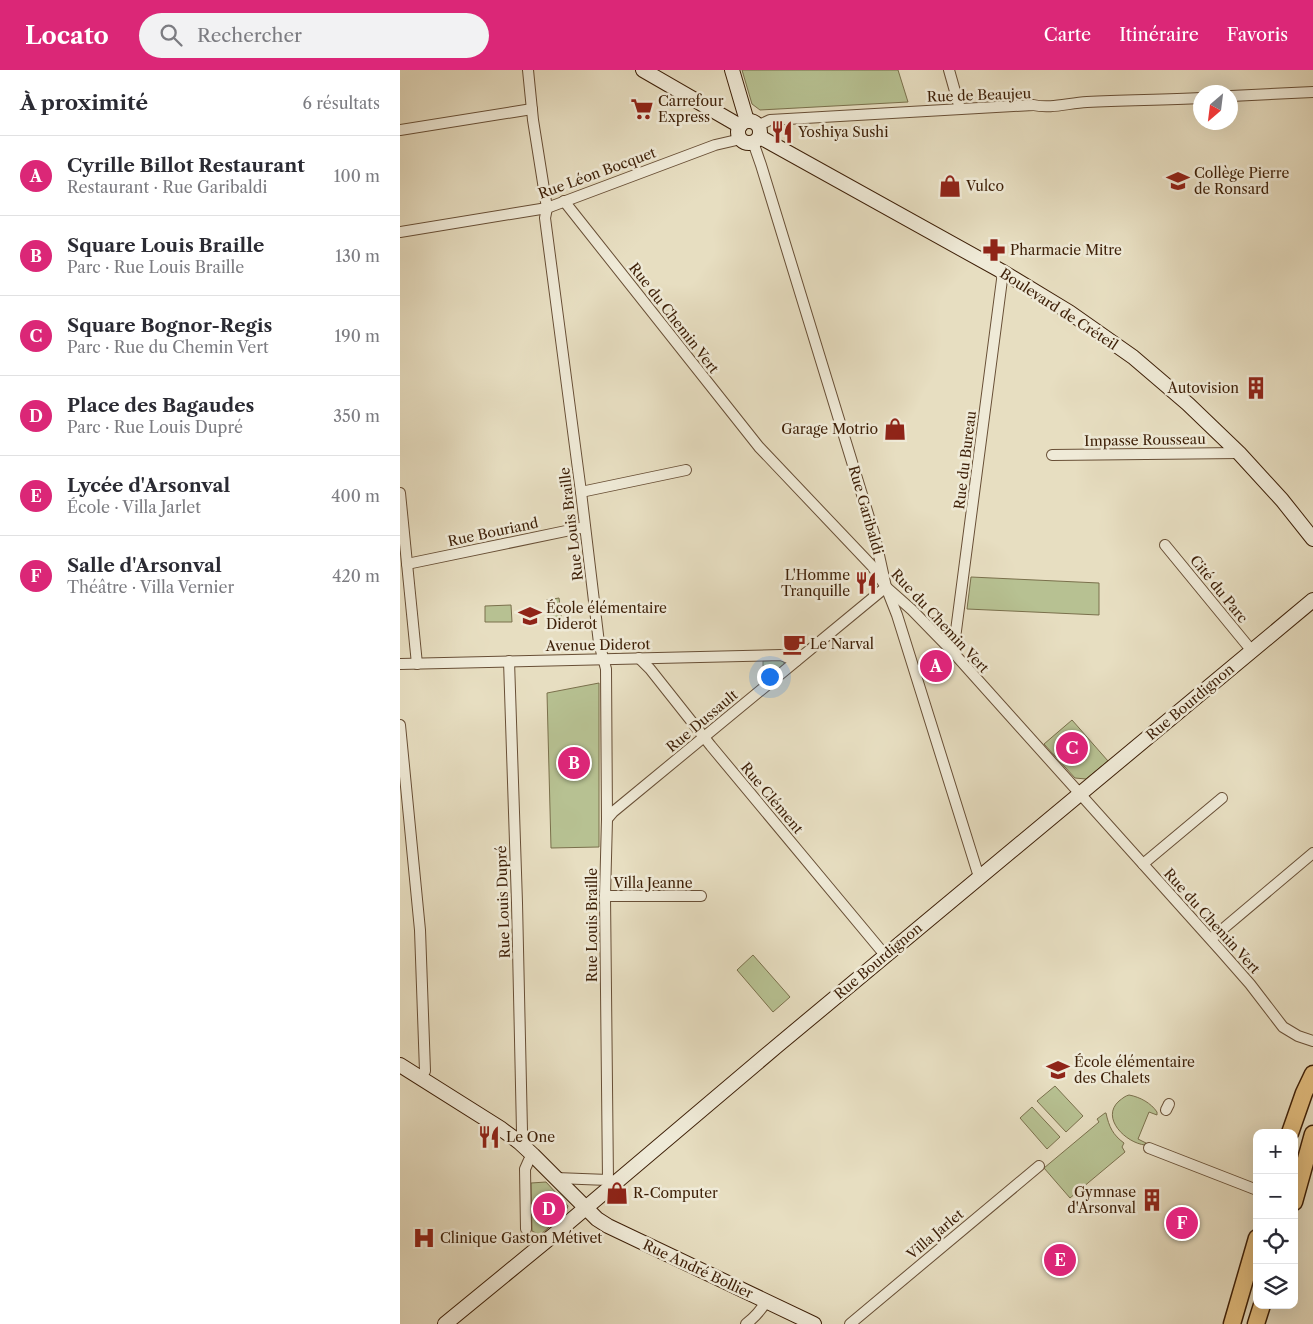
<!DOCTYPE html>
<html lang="fr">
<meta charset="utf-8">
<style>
:root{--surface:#fff;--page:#f2f2f3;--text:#2b2b33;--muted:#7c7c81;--line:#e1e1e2;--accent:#db2777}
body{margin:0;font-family:"Libre Caslon Text",serif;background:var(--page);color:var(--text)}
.controls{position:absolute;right:15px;bottom:15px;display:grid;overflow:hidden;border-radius:10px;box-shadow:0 5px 20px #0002}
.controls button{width:45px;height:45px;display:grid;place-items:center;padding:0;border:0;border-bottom:1px solid var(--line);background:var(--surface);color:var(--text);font:25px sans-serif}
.compass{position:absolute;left:793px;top:15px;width:45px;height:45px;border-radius:50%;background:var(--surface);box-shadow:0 5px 20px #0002;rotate:208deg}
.you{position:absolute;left:369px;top:606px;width:18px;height:18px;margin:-12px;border:4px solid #fff;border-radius:50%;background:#1a73e8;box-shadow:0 0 0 8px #1a73e833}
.badge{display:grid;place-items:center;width:32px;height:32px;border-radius:50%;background:var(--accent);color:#fff;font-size:16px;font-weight:700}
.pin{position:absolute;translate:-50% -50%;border:2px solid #fff;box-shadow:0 1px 5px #0006}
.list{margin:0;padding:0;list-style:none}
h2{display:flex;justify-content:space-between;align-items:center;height:65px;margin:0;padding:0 20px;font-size:21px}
h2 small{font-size:16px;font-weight:400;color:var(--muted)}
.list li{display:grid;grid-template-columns:32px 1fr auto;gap:15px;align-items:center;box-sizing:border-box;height:80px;padding:0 20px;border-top:1px solid var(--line)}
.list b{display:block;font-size:19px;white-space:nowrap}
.list p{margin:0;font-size:16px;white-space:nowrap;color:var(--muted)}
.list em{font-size:16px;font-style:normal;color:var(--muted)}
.icon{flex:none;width:28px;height:28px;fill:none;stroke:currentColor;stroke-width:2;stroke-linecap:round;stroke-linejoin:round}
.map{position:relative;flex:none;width:913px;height:1254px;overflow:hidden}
header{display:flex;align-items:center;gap:30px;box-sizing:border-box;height:70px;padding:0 25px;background:var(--accent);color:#fff}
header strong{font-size:24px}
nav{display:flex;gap:28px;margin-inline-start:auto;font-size:18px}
.search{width:350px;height:45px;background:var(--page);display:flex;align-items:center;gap:12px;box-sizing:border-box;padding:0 18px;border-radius:28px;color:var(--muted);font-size:19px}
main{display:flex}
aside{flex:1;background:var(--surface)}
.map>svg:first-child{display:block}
.green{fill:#b7c192;stroke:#7a704c}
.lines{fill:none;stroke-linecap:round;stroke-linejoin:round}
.street-casing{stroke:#684f36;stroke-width:12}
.secondary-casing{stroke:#3d1f07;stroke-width:16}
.primary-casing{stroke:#3d1f07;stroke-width:19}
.street{stroke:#efead7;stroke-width:10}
.secondary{stroke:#efead7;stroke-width:14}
.primary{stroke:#e4bf80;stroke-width:16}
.labels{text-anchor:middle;stroke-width:5;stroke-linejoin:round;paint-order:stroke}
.street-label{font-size:14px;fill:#3d1f07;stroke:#efead7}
.poi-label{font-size:14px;fill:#3d1f07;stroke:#efead7;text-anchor:start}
</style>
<header>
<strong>Locato</strong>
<div class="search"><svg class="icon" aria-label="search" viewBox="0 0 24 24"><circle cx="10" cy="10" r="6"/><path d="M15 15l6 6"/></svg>Rechercher</div>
<nav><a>Carte</a><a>Itinéraire</a><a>Favoris</a></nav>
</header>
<main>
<aside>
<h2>À proximité<small>6 résultats</small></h2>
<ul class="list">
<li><span class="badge">A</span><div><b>Cyrille Billot Restaurant</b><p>Restaurant · Rue Garibaldi</p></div><em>100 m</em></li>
<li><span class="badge">B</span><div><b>Square Louis Braille</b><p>Parc · Rue Louis Braille</p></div><em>130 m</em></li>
<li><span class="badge">C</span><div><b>Square Bognor-Regis</b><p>Parc · Rue du Chemin Vert</p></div><em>190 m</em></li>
<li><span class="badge">D</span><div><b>Place des Bagaudes</b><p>Parc · Rue Louis Dupré</p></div><em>350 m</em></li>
<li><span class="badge">E</span><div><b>Lycée d'Arsonval</b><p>École · Villa Jarlet</p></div><em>400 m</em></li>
<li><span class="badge">F</span><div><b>Salle d'Arsonval</b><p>Théâtre · Villa Vernier</p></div><em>420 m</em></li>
</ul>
</aside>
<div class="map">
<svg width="913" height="1254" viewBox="0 0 913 1254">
<rect width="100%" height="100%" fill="#e7dec1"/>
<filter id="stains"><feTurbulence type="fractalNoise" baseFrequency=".004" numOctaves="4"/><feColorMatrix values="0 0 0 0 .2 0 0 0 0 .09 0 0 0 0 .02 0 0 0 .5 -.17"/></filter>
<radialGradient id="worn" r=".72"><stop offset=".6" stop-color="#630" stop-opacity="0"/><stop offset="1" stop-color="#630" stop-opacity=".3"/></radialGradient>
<g class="green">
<path d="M342,0H498L508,32L360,40L352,34Z"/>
<path d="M571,507L699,513V545L567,539Z"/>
<path d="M159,528L162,553L149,554L146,530Z"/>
<path d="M111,535L112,552H85V536Z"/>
<path d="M382,590L384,592V594L363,612V591Z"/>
<path d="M199,613V777L151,778L147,623Z"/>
<path d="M672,650L708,691L686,709L675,708L644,674Z"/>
<path d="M353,885L390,927L373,942L337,900Z"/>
<path d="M655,1016L683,1046L666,1062L637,1031Z"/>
<path d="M729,1025C740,1027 751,1033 757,1042V1045L749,1042L738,1069L746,1073L745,1075C726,1073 700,1048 719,1031C723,1028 725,1026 729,1025Z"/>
<path d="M632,1037L660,1067L647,1079L620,1048Z"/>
<path d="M705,1043H706C709,1057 713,1065 724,1073L722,1077L725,1082L670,1128L644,1098L699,1052L697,1049Z"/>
<path d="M146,1112L168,1136L165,1143L140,1165L132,1161L131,1113Z"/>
</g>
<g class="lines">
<defs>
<g id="street">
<path d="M128,0L133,50L147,138L145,148L181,422L199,573L206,599L207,749L205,826L208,1110L212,1115"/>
<path d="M549,0L560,39"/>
<path d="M831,26L913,22"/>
<path d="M359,55L370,50L405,48L633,35C651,39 668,33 687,32C725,30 763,30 801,28"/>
<path d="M0,60L132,39"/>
<path d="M353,72L361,95L475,467L486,517L497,545L579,807"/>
<path d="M164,131L359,377L472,496L486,517L512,540L551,580L821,881L850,914L883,957L898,966L913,971"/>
<path d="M0,162L147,138L315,75L341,69"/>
<path d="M652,385L839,383"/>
<path d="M181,422L286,400"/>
<path d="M0,423L17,594"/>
<path d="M765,475L852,581"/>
<path d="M7,494L185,457"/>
<path d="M551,580L554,576L603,202"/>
<path d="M239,588L250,599L311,676L485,885"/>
<path d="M109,591L117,833L122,1061L119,1072"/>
<path d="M0,594L381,585L396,591"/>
<path d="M0,655L20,860L25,1001L21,1008"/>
<path d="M207,749L213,742L486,517"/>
<path d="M743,794L822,728"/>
<path d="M205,826H301"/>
<path d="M811,869L913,783"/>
<path d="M766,1040L769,1034"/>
<path d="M749,1078L857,1120"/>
<path d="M156,1108L208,1110"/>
<path d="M126,1159L125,1099L129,1090L133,1085"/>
<path d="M346,1254C355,1247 361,1241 366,1231"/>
<path d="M450,1254L639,1096"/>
</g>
<g id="secondary">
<path d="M243,0L340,56"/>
<path d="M332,0L347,51"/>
<circle cx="349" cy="62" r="11"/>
<path d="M360,67L603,202L669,242L733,287L788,334L839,383L882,430L913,469"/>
<path d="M0,995L100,1058L119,1072L133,1085L197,1149L208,1156L414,1254"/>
<path d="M45,1254L162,1158L377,976L913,530"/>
</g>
<g id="primary">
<path d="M890,1063L904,1023L913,1004"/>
<path d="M894,1132L913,1064"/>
<path d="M832,1254L857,1168"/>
<path d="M856,1254L862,1235"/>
</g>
</defs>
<use href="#street" class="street-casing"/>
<use href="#secondary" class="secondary-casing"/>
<use href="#primary" class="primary-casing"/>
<use href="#street" class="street"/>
<use href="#secondary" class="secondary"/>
<use href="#primary" class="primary"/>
</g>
<defs>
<symbol id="supermarket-bare" viewBox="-9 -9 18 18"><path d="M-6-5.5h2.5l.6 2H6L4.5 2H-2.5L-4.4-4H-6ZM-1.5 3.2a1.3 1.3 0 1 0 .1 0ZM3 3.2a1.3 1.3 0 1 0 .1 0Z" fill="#8f2418" stroke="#efead7" stroke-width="2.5" paint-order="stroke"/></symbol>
<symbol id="restaurant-bare" viewBox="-9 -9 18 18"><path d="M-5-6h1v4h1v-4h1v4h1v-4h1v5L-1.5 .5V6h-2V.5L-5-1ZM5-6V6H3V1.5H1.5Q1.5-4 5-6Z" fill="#8f2418" stroke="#efead7" stroke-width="2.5" paint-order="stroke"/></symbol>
<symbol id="school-bare" viewBox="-9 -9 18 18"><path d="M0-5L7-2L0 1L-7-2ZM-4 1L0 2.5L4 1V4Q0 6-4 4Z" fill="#8f2418" stroke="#efead7" stroke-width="2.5" paint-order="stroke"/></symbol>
<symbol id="shop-bare" viewBox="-9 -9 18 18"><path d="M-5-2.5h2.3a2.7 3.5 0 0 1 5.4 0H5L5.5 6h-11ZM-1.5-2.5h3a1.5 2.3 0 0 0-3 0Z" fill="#8f2418" stroke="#efead7" stroke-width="2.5" paint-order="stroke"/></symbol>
<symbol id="pharmacy-bare" viewBox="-9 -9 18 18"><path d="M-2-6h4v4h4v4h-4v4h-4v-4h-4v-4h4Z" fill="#8f2418" stroke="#efead7" stroke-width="2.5" paint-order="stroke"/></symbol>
<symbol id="building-bare" viewBox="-9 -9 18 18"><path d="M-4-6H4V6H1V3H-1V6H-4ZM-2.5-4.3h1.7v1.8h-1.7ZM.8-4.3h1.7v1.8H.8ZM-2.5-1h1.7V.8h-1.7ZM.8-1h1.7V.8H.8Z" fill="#8f2418" stroke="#efead7" stroke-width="2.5" paint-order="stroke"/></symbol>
<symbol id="cafe-bare" viewBox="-9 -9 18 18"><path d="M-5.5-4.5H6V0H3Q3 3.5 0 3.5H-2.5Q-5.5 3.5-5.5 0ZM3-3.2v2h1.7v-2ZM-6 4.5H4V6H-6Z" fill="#8f2418" stroke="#efead7" stroke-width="2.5" paint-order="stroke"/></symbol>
<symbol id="hospital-bare" viewBox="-9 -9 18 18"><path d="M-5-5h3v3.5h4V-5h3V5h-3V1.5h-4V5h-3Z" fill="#8f2418" stroke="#efead7" stroke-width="2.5" paint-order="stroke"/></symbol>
</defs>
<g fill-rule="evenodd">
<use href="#supermarket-bare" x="226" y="23" width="32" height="32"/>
<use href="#restaurant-bare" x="366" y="46" width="32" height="32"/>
<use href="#school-bare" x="762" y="95" width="32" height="32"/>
<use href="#shop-bare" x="534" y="100" width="32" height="32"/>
<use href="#pharmacy-bare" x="578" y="164" width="32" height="32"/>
<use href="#building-bare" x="840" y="302" width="32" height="32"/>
<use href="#shop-bare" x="479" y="343" width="32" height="32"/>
<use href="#restaurant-bare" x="450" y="497" width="32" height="32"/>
<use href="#school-bare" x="114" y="530" width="32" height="32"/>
<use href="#cafe-bare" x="378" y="558" width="32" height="32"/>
<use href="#school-bare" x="642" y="984" width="32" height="32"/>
<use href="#restaurant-bare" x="73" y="1051" width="32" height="32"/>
<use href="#shop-bare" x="201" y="1107" width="32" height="32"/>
<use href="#building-bare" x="736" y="1114" width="32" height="32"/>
<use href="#hospital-bare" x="8" y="1152" width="32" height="32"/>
</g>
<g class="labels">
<g class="street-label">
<text transform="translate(579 25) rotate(-2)" y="5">Rue de Beaujeu</text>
<text transform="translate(197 103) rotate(-20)" y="5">Rue Léon Bocquet</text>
<text transform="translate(659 239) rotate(33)" y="5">Boulevard de Créteil</text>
<text transform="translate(274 248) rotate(52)" y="5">Rue du Chemin Vert</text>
<text transform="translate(745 370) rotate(-1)" y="5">Impasse Rousseau</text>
<text transform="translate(565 390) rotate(-83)" y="5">Rue du Bureau</text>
<text transform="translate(466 440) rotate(74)" y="5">Rue Garibaldi</text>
<text transform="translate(171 454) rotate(-97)" y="5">Rue Louis Braille</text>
<text transform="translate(93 462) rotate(-12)" y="5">Rue Bouriand</text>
<text transform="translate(819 519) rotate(51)" y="5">Cité du Parc</text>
<text transform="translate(540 551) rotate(47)" y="5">Rue du Chemin Vert</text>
<text transform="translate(198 575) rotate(-1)" y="5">Avenue Diderot</text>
<text transform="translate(790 632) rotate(-40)" y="5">Rue Bourdignon</text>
<text transform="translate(302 651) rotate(-40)" y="5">Rue Dussault</text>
<text transform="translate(372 728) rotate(50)" y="5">Rue Clément</text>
<text x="253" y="818">Villa Jeanne</text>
<text transform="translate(103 832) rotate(-92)" y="5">Rue Louis Dupré</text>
<text transform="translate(812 851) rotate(48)" y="5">Rue du Chemin Vert</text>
<text transform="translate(192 855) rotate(-90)" y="5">Rue Louis Braille</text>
<text transform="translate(478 891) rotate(-40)" y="5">Rue Bourdignon</text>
<text transform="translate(535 1164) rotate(-40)" y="5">Villa Jarlet</text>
<text transform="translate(298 1199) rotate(25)" y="5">Rue André Bollier</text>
</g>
<g class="poi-label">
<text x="258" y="36">Carrefour<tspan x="258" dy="16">Express</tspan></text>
<text x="398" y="67">Yoshiya Sushi</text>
<text x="794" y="108">Collège Pierre<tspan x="794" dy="16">de Ronsard</tspan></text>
<text x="566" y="121">Vulco</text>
<text x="610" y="185">Pharmacie Mitre</text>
<text x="839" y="323" text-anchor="end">Autovision</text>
<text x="478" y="364" text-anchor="end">Garage Motrio</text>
<text x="450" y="510" text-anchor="end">L'Homme<tspan x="450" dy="16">Tranquille</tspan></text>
<text x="146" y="543">École élémentaire<tspan x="146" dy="16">Diderot</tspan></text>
<text x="410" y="579">Le Narval</text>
<text x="674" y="997">École élémentaire<tspan x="674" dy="16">des Chalets</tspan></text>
<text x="106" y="1072">Le One</text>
<text x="736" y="1127" text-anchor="end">Gymnase<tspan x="736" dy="16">d'Arsonval</tspan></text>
<text x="233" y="1128">R-Computer</text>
<text x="40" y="1173">Clinique Gaston Métivet</text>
</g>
</g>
<rect width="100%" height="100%" filter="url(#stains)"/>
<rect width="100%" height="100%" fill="url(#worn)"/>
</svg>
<div class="controls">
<button>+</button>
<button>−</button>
<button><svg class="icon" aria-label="locate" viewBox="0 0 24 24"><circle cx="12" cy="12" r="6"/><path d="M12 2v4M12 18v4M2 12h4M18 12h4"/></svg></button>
<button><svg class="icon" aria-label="layers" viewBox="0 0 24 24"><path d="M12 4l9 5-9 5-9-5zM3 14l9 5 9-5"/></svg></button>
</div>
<svg class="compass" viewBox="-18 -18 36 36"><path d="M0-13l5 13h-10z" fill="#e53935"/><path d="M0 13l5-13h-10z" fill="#7c7c81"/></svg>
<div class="you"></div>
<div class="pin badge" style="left:536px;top:596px">A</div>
<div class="pin badge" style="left:174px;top:693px">B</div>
<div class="pin badge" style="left:672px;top:678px">C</div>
<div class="pin badge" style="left:149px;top:1139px">D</div>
<div class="pin badge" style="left:660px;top:1190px">E</div>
<div class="pin badge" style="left:782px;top:1153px">F</div>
</div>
</main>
